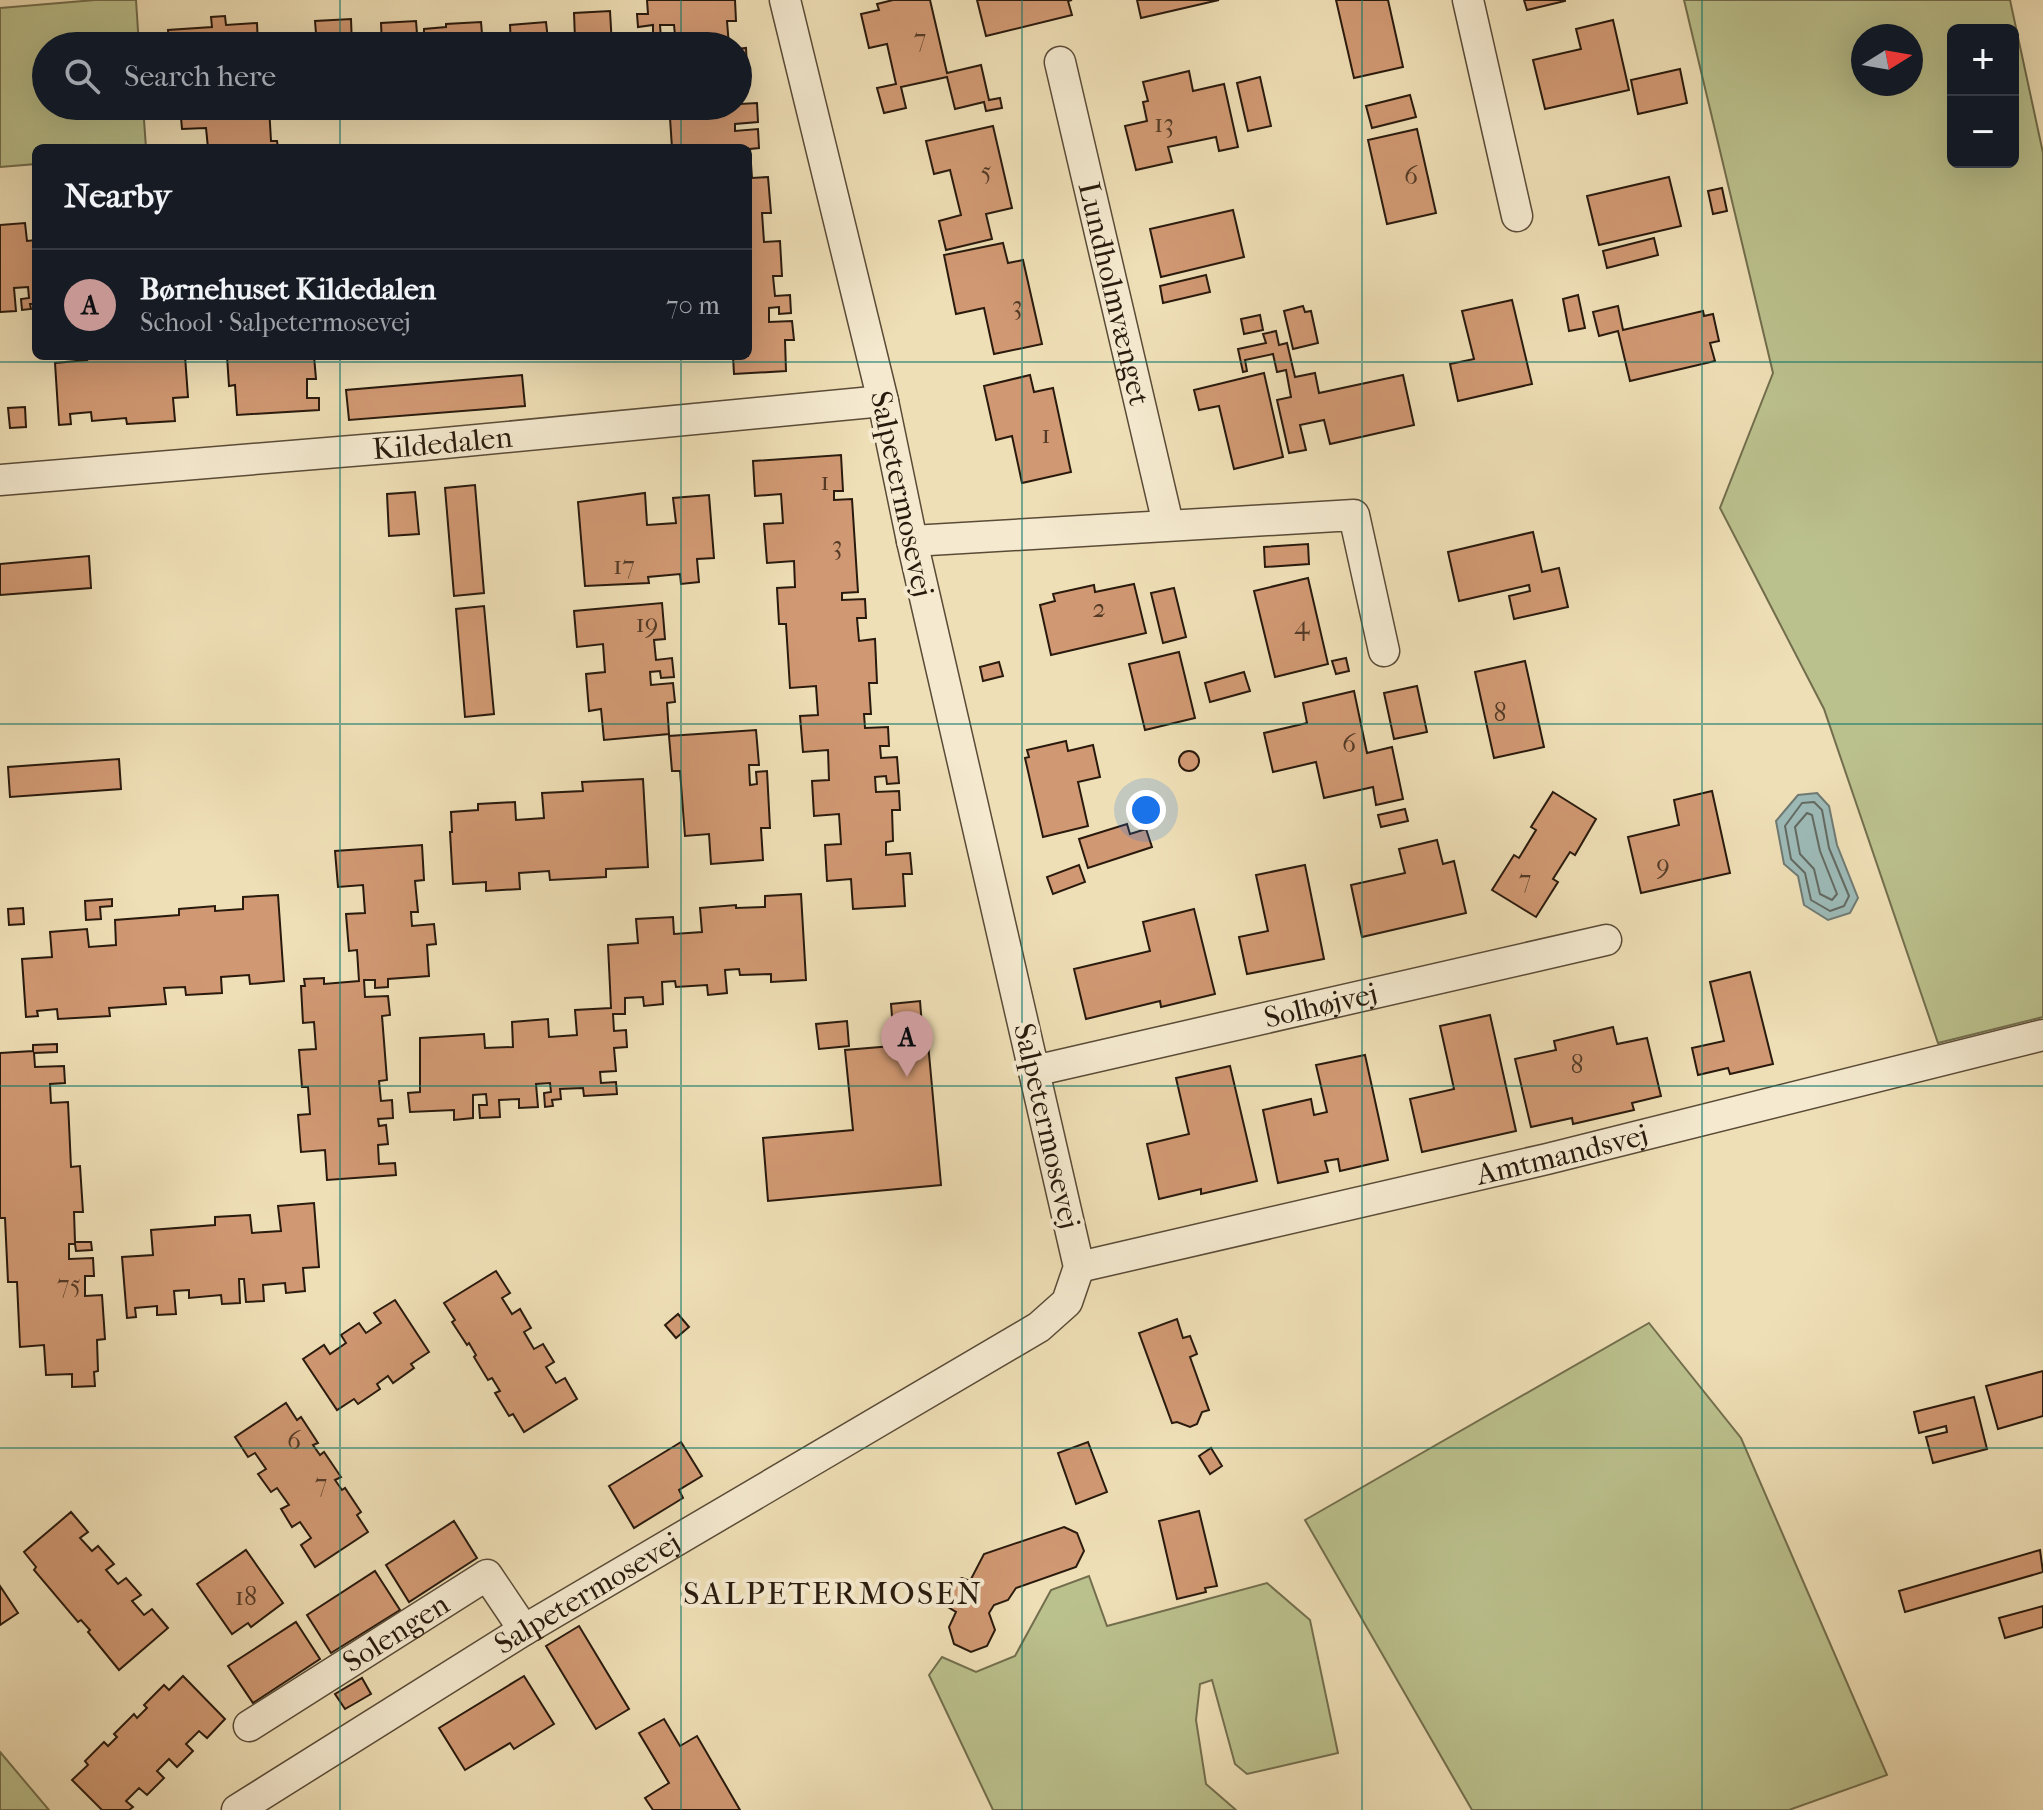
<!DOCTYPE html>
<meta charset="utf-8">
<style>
:root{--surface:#171b24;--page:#242831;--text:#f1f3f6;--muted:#9ea1a6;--line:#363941;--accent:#c59692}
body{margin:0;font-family:"IM FELL French Canon",serif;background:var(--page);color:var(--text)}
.controls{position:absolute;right:24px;top:24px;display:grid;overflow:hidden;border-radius:12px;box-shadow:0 8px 32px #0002}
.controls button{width:72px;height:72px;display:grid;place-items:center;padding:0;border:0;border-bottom:2px solid var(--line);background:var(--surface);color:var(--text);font:40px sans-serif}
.compass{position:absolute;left:1851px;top:24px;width:72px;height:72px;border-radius:50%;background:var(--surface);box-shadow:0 8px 32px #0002;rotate:79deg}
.you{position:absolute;left:1146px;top:810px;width:28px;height:28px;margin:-20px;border:6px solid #fff;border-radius:50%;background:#1a73e8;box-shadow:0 0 0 12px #1a73e833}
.badge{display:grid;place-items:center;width:52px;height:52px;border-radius:50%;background:var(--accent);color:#111;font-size:26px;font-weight:700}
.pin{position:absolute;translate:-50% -66px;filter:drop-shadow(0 2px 4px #0008)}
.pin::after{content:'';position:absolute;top:42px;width:28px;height:24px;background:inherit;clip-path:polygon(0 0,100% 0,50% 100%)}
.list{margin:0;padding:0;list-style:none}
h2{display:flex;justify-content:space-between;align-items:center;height:104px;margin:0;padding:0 32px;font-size:34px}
h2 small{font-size:26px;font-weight:400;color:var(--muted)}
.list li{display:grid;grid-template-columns:52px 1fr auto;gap:24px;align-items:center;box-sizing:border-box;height:112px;padding:0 32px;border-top:2px solid var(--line)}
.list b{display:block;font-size:30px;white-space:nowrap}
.list p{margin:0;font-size:26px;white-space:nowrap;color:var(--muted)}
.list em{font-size:26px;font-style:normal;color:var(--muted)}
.icon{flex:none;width:44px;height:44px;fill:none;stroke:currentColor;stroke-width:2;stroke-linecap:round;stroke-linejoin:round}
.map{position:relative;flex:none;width:2043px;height:1810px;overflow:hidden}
.search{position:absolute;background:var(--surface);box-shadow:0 8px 32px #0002;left:32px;top:32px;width:720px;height:88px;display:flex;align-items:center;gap:20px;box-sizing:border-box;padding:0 28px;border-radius:44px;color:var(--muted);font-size:30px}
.panel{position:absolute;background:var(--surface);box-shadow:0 8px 32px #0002;left:32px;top:144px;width:720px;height:216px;border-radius:12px}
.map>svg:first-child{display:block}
.green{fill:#bbc18d;stroke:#726e4d;stroke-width:2;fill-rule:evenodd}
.water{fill:#9dbab7;stroke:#6f7a73;stroke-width:2}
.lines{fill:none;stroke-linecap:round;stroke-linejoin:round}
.shore{stroke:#636a62;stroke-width:2}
.building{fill:#d19973;stroke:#291a0d;stroke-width:2}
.minor-casing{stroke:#5a4b37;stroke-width:33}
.minor{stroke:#f5ead0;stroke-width:30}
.grid{fill:none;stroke:#0f766e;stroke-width:2;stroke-opacity:0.55}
.labels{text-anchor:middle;stroke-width:8;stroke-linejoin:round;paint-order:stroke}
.number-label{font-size:26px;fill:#533a26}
.street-label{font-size:30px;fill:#291a0d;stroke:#f5ead0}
.neighbourhood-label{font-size:32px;letter-spacing:2px;fill:#291a0d;stroke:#f5ead0}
</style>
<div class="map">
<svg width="2043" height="1810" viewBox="0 0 2043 1810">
<rect width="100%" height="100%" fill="#efdfb6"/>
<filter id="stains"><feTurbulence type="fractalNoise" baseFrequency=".0025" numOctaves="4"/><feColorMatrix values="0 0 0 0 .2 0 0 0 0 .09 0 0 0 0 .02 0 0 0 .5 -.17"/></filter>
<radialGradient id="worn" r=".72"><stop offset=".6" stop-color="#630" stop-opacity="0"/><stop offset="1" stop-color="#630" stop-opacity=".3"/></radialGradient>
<g class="green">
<path d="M95,0H136L139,46H46V106H143L146,148H36V164L0,167V8Z"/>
<path d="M1684,0H2010L2043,153V1017L1938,1043L1824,709L1720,508L1773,373ZM2013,30V162H1953V30ZM1863,36H1911V84H1863Z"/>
<path d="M1649,1323L1741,1438L1887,1775L1789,1810H1472L1305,1520Z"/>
<path d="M1089,1576L1107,1626L1267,1583L1310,1620L1338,1753L1247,1774L1235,1764L1212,1680L1200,1684L1196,1720L1206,1784L1236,1810H993L929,1675L942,1657L976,1672L1015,1656L1051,1590Z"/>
<path d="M0,1752L49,1810H0Z"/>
</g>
<path class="water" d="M1817,793L1829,806L1837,845L1858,898L1850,913L1828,920L1804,905L1798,876L1784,864L1776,821L1798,795Z"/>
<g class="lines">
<g class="shore">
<path d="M1814,802L1822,810L1829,848L1849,896L1844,906L1830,911L1811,900L1805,873L1791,859L1785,826L1802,803Z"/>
<path d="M1807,813L1812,815L1820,851L1837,894L1832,900L1820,894L1814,869L1800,854L1795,827Z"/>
</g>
</g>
<g class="building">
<path d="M647,0H735L736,21H727L729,46H676L674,25H660L661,39H653V25L638,27L637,14H648Z"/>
<path d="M893,0H930L947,73L981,65L989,100L1000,98L1002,108L986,111L984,102L955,109L947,77L901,87L906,108L884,113L877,88L896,84L887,44L869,48L861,14L879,10L877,4Z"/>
<path d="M977,0H1072L1068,1L1072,15L986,36Z"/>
<path d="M1137,0H1219L1141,18Z"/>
<path d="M1336,0H1388L1403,67L1354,78Z"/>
<path d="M1524,0H1565V1L1527,10Z"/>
<path d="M610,11L612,46H511L510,25L546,22L548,40L575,39L574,13Z"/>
<path d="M225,16L226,25L257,23L258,46H169L168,30L212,27L211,17Z"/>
<path d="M351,19L352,46H317L315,21Z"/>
<path d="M1613,20L1629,90L1545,109L1533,60L1581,49L1576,29Z"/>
<path d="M416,21L418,46H382L381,23Z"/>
<path d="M481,22L483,46H424V29L446,27V24Z"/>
<path d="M302,34L303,46H287L286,35Z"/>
<path d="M746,48L748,84L739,85L740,104L757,103L758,122L735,124V131L758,129L759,148L750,149L752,178L768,177L771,213H762L764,242L780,241L782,276H773L775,296L790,295L791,313L779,314V307L769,308V322L792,321L794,340H785L786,371L734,374L733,356H748V148H672L670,118L688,117L687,106H738V49Z"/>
<path d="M1680,69L1687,103L1638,114L1631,80Z"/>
<path d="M1189,71L1193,91L1224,84L1238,147L1219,151L1216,137L1168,147L1172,162L1136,170L1125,126L1147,121L1143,102L1148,101L1143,82Z"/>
<path d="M1260,77L1271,126L1248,131L1237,83Z"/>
<path d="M1410,95L1416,117L1372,128L1366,106Z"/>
<path d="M180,106H269L271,141H277L278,148H208L206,128L182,129Z"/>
<path d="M453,106H505L506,115L488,116L487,108L453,110Z"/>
<path d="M993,126L1012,208L986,214L992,239L946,250L939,221L961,215L950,170L934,174L926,141Z"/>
<path d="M1417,129L1436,213L1387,224L1368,140Z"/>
<path d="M1669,177L1681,226L1599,245L1587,196Z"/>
<path d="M1722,188L1727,211L1713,214L1708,191Z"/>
<path d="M1233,210L1244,257L1161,277L1150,229Z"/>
<path d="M25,223L27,241L36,240V304H30L31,309L22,310L21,299L29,298L28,287L14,288L16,311L0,312V225Z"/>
<path d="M1654,238L1658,255L1607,268L1603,251Z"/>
<path d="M1003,243L1008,263L1023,260L1042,344L994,354L984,308L956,314L944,255Z"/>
<path d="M1206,275L1210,292L1163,303L1160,286Z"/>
<path d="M1578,295L1585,328L1569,331L1563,299Z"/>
<path d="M1512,300L1532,384L1458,401L1450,364L1474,359L1462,311Z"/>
<path d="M1303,306L1305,312L1311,311L1318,343L1293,349L1284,311Z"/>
<path d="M1618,306L1623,330L1703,311L1704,316L1713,314L1719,341L1710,343L1715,361L1630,381L1618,331L1599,336L1593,312Z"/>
<path d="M1260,315L1263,330L1244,334L1241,319Z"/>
<path d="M1276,331L1279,345L1287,343L1295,377L1315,373L1319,393L1403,375L1414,425L1330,444L1324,420L1300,425L1306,450L1289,453L1277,400L1291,397L1286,370L1277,372L1273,354L1245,360L1247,371L1243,372L1238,349L1266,343L1263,334Z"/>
<path d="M86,356H185L188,397L173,398L175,421L127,424L126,418L92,421L91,412L70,414L71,424L59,425L55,363L87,360Z"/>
<path d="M227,356H314L316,379H307V398H319V410L237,415L235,385L229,386Z"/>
<path d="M1264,373L1283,457L1234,469L1219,406L1199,410L1194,390Z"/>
<path d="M522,375L525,406L349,420L346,390Z"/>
<path d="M1030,375L1034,392L1053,388L1071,472L1022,483L1012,436L996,440L984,386Z"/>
<path d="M25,407L26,427L10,428L8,408Z"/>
<path d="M841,455L843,491H834V500L852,499L858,592L842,593V600L865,599L866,618H857L859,641L875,639L877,683H869L871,714H864L865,728L888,727L889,746H880L881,758L897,757L899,783L887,784L886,776L875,777L876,792L899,791L900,810H892L893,841L886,842V855L910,853L912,874H903L905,906L853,909L851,879L827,881L825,845L841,844L839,814L814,816L812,781L829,780L828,750L803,752L800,716L818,715L816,686L790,688L786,624H779L777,588L795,587L794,561L767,563L764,524L783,523L781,494L755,496L753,461Z"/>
<path d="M475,485L484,593L454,596L445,488Z"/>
<path d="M415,492L419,534L389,536L387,494Z"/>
<path d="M645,493L647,525L676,523L673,498L709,495L714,558L697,559L699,582L681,584L680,574L648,577L649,583L585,586L578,502Z"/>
<path d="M1533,532L1542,572L1559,568L1568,607L1514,619L1509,596L1530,591L1529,585L1459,601L1448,552Z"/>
<path d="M1308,544L1309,564L1265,567L1264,547Z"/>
<path d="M89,556L91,588L0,595V564Z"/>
<path d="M1308,578L1328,664L1275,677L1254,591Z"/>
<path d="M1134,584L1146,633L1051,655L1040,605L1055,601L1053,594L1094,585L1095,592Z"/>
<path d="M1174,588L1186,637L1163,643L1151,593Z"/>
<path d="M662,603L665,639L654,640L656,660L672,658L674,677L661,678L660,671L650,672L651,685L673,683L675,702L667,703L669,734L604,740L601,709L589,711L586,674L605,672L603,644L577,647L574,611Z"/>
<path d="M484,606L494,714L465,717L456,609Z"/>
<path d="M1179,652L1195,718L1145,730L1129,664Z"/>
<path d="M1346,658L1349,671L1336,674L1332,661Z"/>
<path d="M1525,661L1544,747L1494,758L1475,672Z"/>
<path d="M999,662L1003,676L983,681L980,667Z"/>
<path d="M1244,672L1250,691L1210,702L1205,683Z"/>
<path d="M1417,686L1427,732L1394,739L1384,693Z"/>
<path d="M1354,691L1367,753L1392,747L1403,799L1376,805L1373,787L1324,798L1316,762L1273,772L1264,733L1307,723L1303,703Z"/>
<path d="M756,730L759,765H749L750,785L757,784L756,772L767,771L770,828H761L763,860L711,864L709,834L685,836L680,771H672L669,736Z"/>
<path d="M1066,741L1068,751L1093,745L1100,777L1078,782L1088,826L1043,837L1025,758L1029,757L1027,750Z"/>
<circle cx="1189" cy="761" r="10"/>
<path d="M119,759L121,789L10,797L8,767Z"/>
<path d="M643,779L648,867L606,869V877L550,880L549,871L519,873L520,889L486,891V882L453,884L450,832H452L451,812L478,810V804L515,802L516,820L544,818L542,793L583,791L582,782Z"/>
<path d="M1712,791L1730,873L1641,893L1628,837L1679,825L1674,800Z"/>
<path d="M1553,792L1596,819L1575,855L1570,852L1553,879L1558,882L1536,917L1492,890L1514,855L1519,858L1536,830L1531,827Z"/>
<path d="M1405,809L1408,821L1381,827L1378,815Z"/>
<path d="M1127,824L1130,834L1146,829L1152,847L1088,868L1079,839Z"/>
<path d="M1437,840L1443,864L1454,861L1466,913L1362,937L1351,885L1405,873L1399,849Z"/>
<path d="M422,845L424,880L415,881L418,912H411L412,926L434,924L436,944L427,945L429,976L388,979V987L375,988V980H364L365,997L388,996L390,1015L382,1016L387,1080L379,1081L381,1101L392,1100L393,1118L378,1119L379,1126L386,1125L388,1144L378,1145L379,1164L395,1163L396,1175L327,1180L325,1150L301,1152L298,1115L310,1114L308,1087H302L299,1050L316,1049L314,1022L303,1023L301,986H305L304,979L324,978V984L359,981L357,950L349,951L346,914L365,913L363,885L338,887L335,851Z"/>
<path d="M1079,865L1085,882L1053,894L1047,877Z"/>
<path d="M1305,865L1324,959L1247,974L1239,937L1268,931L1256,875Z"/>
<path d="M801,894L806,980L771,982V974L740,975L739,969L725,970L727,993L708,995L707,985L676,987L675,981L662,982L663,1004L644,1006L643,997L625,998V1014H613L614,1031L626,1030L627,1047L614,1048L616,1071L600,1072L601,1083L616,1082L617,1094L584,1096L583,1088L560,1089L561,1099L552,1100L553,1106L545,1107L544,1093L551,1092L550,1083L536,1084L538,1107L519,1108V1099L499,1100L500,1117L480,1118L479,1105H487L486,1094L473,1095V1118L454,1120V1110L410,1112L408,1093L420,1092V1038L484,1034L485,1048L513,1047L512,1022L548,1019L549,1037L577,1035L575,1010L611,1008L608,945L638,943L636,919L673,917L674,934L702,932L700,908L736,905V908L765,907V896Z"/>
<path d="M278,895L284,981L250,984L249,975L221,977L222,993L186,995L185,987L164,988L166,1004L109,1008L110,1016L58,1019L57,1009L37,1011L38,1016L26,1017L22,959L52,957L50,932L87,929L89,947L116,945L115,920L179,915V909L215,906V911L243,909V897Z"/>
<path d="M112,899V906L100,907L101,919L86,920L85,901Z"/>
<path d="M23,908L24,924L9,925L8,909Z"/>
<path d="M1194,909L1215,994L1161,1007L1160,1001L1086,1019L1074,969L1150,951L1143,922Z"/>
<path d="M1750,972L1773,1064L1730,1074L1728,1068L1698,1075L1692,1048L1724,1041L1710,982Z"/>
<path d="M920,1001L922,1026L893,1029L891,1004Z"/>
<path d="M1490,1015L1516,1131L1422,1152L1410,1099L1454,1089L1440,1026Z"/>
<path d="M847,1021L849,1046L819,1049L816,1024Z"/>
<path d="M1613,1027L1617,1044L1647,1038L1661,1096L1632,1103L1634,1110L1573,1124L1572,1118L1531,1127L1515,1059L1556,1050L1554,1041Z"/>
<path d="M928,1043L941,1185L768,1201L763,1138L853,1130L845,1050Z"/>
<path d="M57,1044V1052L34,1053L35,1067L64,1066L65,1083L50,1084L51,1103L68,1102L71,1167L80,1166L83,1212H74L75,1242H91L92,1250L76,1251L75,1244H69V1259L93,1258L94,1276H85V1296L102,1295L105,1339L97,1340L98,1371L94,1372L95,1386L72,1387V1374L46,1375L44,1345L20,1347L17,1282H8L5,1218H0V1053L33,1051V1045Z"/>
<path d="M1365,1055L1388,1160L1340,1171L1338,1159L1325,1161L1328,1172L1278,1183L1263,1110L1311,1099L1314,1115L1327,1112L1316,1065Z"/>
<path d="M1230,1066L1257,1181L1201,1194V1189L1159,1199L1147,1144L1189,1134L1176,1078Z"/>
<path d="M314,1203L319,1267L303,1268L305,1291L286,1293L285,1283L263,1285L264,1301L246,1302L244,1279H239L240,1303L222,1304L221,1295L189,1298V1290L174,1291L176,1314L157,1315V1306L135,1308L136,1317L127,1318L122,1257L153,1255L151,1230L215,1225V1217L250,1215L252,1233L281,1231L278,1206Z"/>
<path d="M496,1271L510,1293L502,1298L512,1314L520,1309L531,1328L524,1332L534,1349L543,1344L554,1362L546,1367L556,1383L565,1378L577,1399L524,1432L513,1414L509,1416L495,1393L500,1391L492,1378L488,1380L474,1357L476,1355L469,1343L467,1345L452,1322L455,1320L444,1303Z"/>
<path d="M395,1300L429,1352L411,1364L414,1368L393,1383L388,1376L377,1384L380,1389L358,1404L354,1399L337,1410L303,1359L324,1345L330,1354L346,1343L341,1335L359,1323L366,1333L381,1323L374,1313Z"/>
<path d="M678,1314L689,1327L676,1338L665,1325Z"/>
<path d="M1177,1319L1183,1338L1190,1336L1197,1354L1190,1357L1209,1410L1202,1412L1197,1424L1190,1427L1177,1422L1172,1423L1139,1333Z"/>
<path d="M2043,1371V1416L1998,1429L1986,1386Z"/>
<path d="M1974,1397L1987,1449L1933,1463L1926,1437L1947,1432L1946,1426L1919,1433L1914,1412Z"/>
<path d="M286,1403L297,1420L301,1417L318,1443L313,1445L320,1455L324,1452L341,1477L335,1480L342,1490L345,1488L361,1512L357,1515L368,1532L315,1567L301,1545L311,1538L300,1522L292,1527L281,1509L289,1505L277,1488L271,1492L258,1474L266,1469L255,1453L248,1457L235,1437Z"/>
<path d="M681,1442L702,1476L679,1490L683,1498L634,1528L609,1486Z"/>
<path d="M1088,1442L1107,1492L1076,1504L1058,1453Z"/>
<path d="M1211,1448L1222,1466L1210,1474L1199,1456Z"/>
<path d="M1199,1511L1217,1586L1205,1588L1206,1592L1177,1599L1159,1521Z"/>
<path d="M71,1512L88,1532L80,1538L92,1551L98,1546L114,1564L106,1570L118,1584L126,1578L141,1595L132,1601L144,1615L152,1609L168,1628L119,1670L88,1632L90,1630L81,1620L78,1622L34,1570L36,1567L24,1552Z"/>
<path d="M454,1521L477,1558L409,1602L386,1565Z"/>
<path d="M1064,1527L1077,1533L1084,1551L1076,1567L1016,1588L1008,1600L994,1605L989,1613L995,1630L987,1646L971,1652L954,1644L949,1627L956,1612L948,1607L942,1591L947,1584L962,1578L970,1581L984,1554Z"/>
<path d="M246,1550L283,1603L251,1627L248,1623L232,1634L197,1584Z"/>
<path d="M2040,1550L2043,1572L1905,1612L1899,1591Z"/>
<path d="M375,1571L400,1610L331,1653L307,1615Z"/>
<path d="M0,1586L18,1613L0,1625Z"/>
<path d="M2043,1606V1627L2005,1638L1999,1618Z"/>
<path d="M296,1622L320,1659L253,1703L228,1666Z"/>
<path d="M579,1626L629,1709L596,1729L546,1646Z"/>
<path d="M183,1676L225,1719L207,1738L199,1731L186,1744L193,1751L177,1767L169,1759L157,1771L164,1778L147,1795L139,1788L126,1801L133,1807L129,1810H102L72,1780L88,1765L85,1761L104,1742L108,1746L117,1737L114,1734L134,1714L137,1718L147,1708L144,1705L164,1685L169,1690Z"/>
<path d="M524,1676L554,1724L514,1749L510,1743L465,1770L439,1728Z"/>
<path d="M362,1678L371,1694L345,1709L335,1694Z"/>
<path d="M664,1719L680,1746L697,1736L740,1810H653L645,1798L669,1783L639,1733Z"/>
</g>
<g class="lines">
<defs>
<g id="minor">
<path d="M1468,0L1517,216"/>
<path id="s1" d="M1060,62L1168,524"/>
<path id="s2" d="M0,480L424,445L883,401"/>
<path d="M912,541L1354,515L1384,651"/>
<path id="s3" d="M1034,1071L1606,940"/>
<path id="s4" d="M1079,1267L1547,1159L2043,1035"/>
<path id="s5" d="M249,1726L487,1575L524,1630"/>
<path id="s6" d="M237,1810L524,1630L1039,1327L1067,1302L1079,1267L912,541L883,401L785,0"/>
</g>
</defs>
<use href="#minor" class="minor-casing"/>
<use href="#minor" class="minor"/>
</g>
<path class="grid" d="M340,0V46M681,0V46M1022,0V1810M1362,0V1810M1702,0V1810M340,106V148M681,106V148M340,356V1810M681,356V1810M0,362H2043M0,724H2043M0,1086H2043M0,1448H2043"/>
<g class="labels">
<g class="number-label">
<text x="920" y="47">7</text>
<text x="1164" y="132">13</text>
<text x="986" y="180">5</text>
<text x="1411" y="184">6</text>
<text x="1017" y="314">3</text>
<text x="1046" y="443">1</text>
<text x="825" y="490">1</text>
<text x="837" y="554">3</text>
<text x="624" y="574">17</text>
<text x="1099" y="617">2</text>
<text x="647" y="632">19</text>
<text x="1302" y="634">4</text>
<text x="1500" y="721">8</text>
<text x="1349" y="752">6</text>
<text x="1663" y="873">9</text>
<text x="1525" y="888">7</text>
<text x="1577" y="1073">8</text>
<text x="69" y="1293">75</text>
<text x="294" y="1449">6</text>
<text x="321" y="1492">7</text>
<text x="246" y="1605">18</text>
</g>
<g class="street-label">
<text dy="10" stroke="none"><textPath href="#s1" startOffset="238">Lundholmvænget</textPath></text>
<text dy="10" stroke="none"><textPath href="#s2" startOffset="444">Kildedalen</textPath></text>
<text transform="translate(902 494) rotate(78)" y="10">Salpetermosevej</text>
<text dy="10" stroke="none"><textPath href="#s3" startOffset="294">Solhøjvej</textPath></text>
<text transform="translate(1047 1126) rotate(77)" y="10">Salpetermosevej</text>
<text dy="10" stroke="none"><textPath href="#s4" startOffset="496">Amtmandsvej</textPath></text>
<text dy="10" stroke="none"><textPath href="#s6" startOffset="412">Salpetermosevej</textPath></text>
<text dy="10" stroke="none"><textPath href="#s5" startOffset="174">Solengen</textPath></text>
</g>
<g class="neighbourhood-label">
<text x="833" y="1604">SALPETERMOSEN</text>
</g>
</g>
<rect width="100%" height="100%" filter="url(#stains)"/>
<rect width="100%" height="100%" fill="url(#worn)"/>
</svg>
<div class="controls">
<button>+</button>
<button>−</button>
</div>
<svg class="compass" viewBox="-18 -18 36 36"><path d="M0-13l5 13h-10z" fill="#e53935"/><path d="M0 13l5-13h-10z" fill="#9ea1a6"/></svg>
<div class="you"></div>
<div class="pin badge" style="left:907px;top:1077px">A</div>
<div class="search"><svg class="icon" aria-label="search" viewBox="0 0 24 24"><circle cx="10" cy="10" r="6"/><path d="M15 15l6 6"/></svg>Search here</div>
<section class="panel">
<h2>Nearby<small></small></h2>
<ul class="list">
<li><span class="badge">A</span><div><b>Børnehuset Kildedalen</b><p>School · Salpetermosevej</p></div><em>70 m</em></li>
</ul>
</section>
</div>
